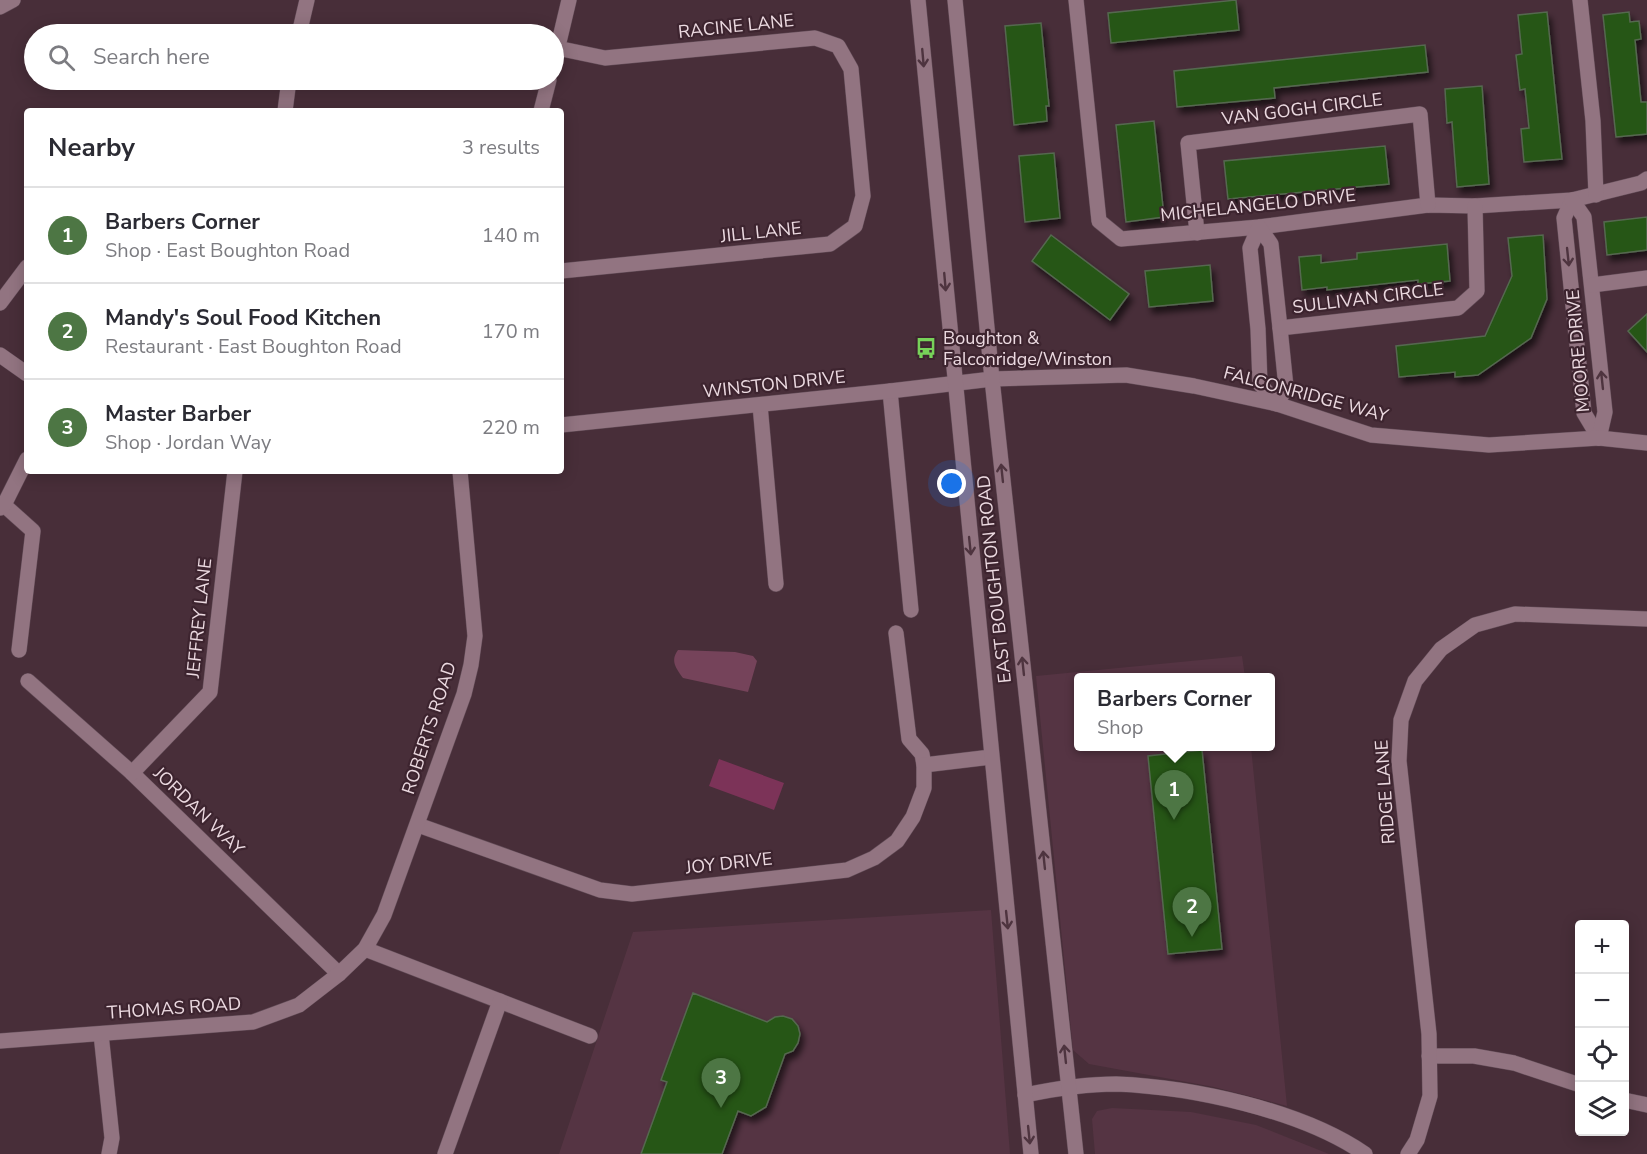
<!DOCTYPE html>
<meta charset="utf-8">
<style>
:root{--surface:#fff;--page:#f2f2f3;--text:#2b2b33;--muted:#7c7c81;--line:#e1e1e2;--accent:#4d7644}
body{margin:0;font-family:"Nunito Sans",sans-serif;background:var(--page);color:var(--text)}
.controls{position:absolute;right:18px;bottom:18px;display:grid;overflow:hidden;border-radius:6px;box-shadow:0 3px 15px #0003}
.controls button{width:54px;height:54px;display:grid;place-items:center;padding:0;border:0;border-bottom:2px solid var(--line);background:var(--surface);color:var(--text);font:30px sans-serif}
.you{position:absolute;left:952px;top:484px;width:21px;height:21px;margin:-15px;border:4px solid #fff;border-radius:50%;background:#1a73e8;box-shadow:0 0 0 9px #1a73e833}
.badge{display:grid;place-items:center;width:39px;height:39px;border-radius:50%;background:var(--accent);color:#fff;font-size:20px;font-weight:700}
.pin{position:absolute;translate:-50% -50px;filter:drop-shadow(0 2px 3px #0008)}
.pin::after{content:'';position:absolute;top:32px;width:21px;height:18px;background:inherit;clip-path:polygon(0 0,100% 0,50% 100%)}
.popup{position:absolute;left:1074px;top:673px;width:201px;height:78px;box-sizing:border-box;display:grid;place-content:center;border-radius:6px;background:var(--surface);filter:drop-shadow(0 2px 4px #0005);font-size:20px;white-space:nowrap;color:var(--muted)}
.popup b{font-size:22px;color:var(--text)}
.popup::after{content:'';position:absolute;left:50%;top:100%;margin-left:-12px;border:12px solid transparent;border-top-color:var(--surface)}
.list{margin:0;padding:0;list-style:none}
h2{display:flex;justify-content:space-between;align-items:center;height:78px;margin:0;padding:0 24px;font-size:26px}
h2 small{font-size:20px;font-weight:400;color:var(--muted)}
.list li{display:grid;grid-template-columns:39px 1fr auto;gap:18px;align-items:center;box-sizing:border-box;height:96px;padding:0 24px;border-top:2px solid var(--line)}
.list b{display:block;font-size:22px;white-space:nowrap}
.list p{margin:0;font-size:20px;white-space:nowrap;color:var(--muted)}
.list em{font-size:20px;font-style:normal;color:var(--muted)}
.icon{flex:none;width:33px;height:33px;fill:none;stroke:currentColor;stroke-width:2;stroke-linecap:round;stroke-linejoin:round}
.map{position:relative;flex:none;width:1647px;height:1154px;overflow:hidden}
.search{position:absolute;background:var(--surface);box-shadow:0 3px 15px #0003;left:24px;top:24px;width:540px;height:66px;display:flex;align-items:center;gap:15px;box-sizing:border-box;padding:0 21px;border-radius:33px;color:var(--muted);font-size:22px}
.panel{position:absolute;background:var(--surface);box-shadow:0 3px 15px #0003;left:24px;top:108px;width:540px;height:366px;border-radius:6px}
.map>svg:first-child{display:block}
.built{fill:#553443}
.green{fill:#75435a}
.water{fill:#7c3358}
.building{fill:#255613;stroke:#556850;stroke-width:1.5;filter:url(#shadow)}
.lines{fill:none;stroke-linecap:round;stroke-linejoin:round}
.street-casing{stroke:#624c57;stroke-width:16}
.secondary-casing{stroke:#624c57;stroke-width:16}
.street{stroke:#927481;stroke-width:15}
.secondary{stroke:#927481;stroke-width:15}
.oneway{stroke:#4e343f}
.labels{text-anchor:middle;stroke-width:4.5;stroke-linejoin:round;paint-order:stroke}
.street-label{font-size:18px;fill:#ecdae1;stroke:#3d242f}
.poi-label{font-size:18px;fill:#ecdae1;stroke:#3d242f;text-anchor:start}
</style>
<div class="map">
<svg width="1647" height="1154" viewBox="0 0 1647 1154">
<defs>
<filter id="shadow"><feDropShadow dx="3.5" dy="6" stdDeviation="3" flood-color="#0009"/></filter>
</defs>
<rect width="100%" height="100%" fill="#482e39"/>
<g class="built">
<path d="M1242,656L1245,677L1078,678V746L1251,747L1287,1106L1214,1087L1089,1064L1073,1050L1036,676Z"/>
<path d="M991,910L1010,1154H559L633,932Z"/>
<path d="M1112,1108L1191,1112L1256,1125L1329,1154H1095L1092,1119L1097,1111Z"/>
</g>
<path class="green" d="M678,650L735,652L753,656L757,661L748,692L683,678C676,668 670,661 678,650Z"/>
<path class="water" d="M719,759L784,783L774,810L709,786Z"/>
<g class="building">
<path d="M1236,0L1239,30L1111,43L1108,13Z"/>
<path d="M1547,12L1562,159L1524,162L1521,129L1529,128L1525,89L1520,90L1516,55L1522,54L1518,15Z"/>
<path d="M1629,12L1630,22L1639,21L1641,39L1635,40L1641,102H1647V134L1616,137L1603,15Z"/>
<path d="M1041,23L1049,106H1046L1047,121L1014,125L1005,26Z"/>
<path d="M1425,45L1428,72L1274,88L1275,98L1177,107L1174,71Z"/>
<path d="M1482,86L1489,184L1457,187L1452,122L1447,123L1445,89Z"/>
<path d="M1154,121L1164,217L1126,222L1116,125Z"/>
<path d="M1385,146L1389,184L1228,199L1224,161Z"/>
<path d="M1054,153L1060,218L1025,222L1019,156Z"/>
<path d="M1647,217V250L1607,255L1604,222Z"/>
<path d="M1051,235L1129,294L1110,320L1032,261Z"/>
<path d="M1543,235L1547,299L1531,338L1478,375L1455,377V372L1399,377L1396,346L1485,336L1512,276L1508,238Z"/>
<path d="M1447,244L1450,281L1418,284V280L1327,290V287L1302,290L1299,257L1321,255V263L1357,259V253Z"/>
<path d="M1210,265L1213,301L1149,307L1145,271Z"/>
<path d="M1647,314V352L1628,331Z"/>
<path d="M1202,750L1222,949L1168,954L1148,756Z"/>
<path d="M693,993L767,1022L775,1017L783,1016L792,1019L798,1026L800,1034L798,1043L793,1051L785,1054L766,1107L751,1116L738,1111L722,1154H641L667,1082L661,1080Z"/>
</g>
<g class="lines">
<defs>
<g id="street">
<path d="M1076,0L1099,221L1121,239L1259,227L1428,205L1475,206L1572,200L1641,183L1647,179"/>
<path d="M1580,0L1593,121L1596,195"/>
<path d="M0,7L13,0"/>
<path d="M299,34L307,0"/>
<path d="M557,48L605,58L815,38L838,46L851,69L863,196L855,226L830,244L561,271"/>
<path d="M554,63L569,0"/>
<path d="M285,111L289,80"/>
<path d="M541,111L549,80"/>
<path d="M1572,200L1564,218L1584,413L1599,438"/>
<path d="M1572,200L1584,217L1605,412L1599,438"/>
<path d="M1259,227L1271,244L1280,328L1286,387L1277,404L1260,384L1258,329L1250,248Z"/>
<path d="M1197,233L1188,143L1420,114L1428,205"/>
<path d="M1592,285L1647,278"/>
<path d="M0,303L27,267"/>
<path d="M1280,328L1458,308L1477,291L1475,206"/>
<path d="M0,355L27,374"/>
<path d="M890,391L911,610"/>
<path d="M760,405L776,584"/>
<path d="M561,425L890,391L992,379L1126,375L1194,386L1277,404L1371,435L1489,445L1599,438L1647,443"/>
<path d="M4,505L33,531L19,650"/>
<path d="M0,508L4,505L27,459"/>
<path d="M896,633L909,739L922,754L924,765"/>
<path d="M28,681L132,773L339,974"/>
<path d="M132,773L210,692L235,471"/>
<path d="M418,825L600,890L632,894L847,870L874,858L897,841L913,817L924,788V765L991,757"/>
<path d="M365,949L590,1036"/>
<path d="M101,1034L112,1138L109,1154"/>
<path d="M0,1041L253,1022L299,1005L339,974L365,949L384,915L464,694L471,665L475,636L460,471"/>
<path d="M1429,1056H1474L1514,1063L1580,1085"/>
<path d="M1025,1095C1054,1089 1085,1084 1116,1084C1192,1087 1301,1110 1365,1154"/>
<path d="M1624,1100L1647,1105"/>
<path d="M445,1154L500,1001"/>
<path d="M1408,1154L1417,1140L1430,1096L1429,1034L1399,761L1401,720L1415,681L1441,649L1475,625L1515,614L1647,619"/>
</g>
<g id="secondary">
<path d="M918,0L1031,1154"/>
<path d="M955,0L992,379L1076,1154"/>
</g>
</defs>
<use href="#street" class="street-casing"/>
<use href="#secondary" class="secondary-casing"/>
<use href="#street" class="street"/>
<use href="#secondary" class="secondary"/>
</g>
<defs><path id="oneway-shaft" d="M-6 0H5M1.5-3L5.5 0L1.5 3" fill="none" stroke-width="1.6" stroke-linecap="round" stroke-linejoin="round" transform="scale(1.5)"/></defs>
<g class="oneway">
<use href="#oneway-shaft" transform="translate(923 58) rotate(85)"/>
<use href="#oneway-shaft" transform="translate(1568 257) rotate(84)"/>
<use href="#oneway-shaft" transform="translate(945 282) rotate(85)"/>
<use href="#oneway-shaft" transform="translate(1602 380) rotate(-96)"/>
<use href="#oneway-shaft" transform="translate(1002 473) rotate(-96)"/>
<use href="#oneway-shaft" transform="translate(970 546) rotate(84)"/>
<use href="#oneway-shaft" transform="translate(1023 666) rotate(-96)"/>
<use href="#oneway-shaft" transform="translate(1044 860) rotate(-96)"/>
<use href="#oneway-shaft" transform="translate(1007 920) rotate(84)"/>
<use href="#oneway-shaft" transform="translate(1065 1054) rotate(-96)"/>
<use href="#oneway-shaft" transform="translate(1029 1135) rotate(84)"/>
</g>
<defs>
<symbol id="bus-bare" viewBox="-9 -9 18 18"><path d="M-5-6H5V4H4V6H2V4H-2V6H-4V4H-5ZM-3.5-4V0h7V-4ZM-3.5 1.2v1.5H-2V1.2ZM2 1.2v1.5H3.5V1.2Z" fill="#77d259" stroke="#3d242f" stroke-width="2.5" paint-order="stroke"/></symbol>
</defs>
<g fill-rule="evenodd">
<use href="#bus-bare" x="911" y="333" width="30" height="30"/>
</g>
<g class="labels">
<g class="street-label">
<text transform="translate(736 26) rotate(-6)" y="6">RACINE LANE</text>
<text transform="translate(1302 109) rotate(-7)" y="6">VAN GOGH CIRCLE</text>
<text transform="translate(1258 205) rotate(-6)" y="6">MICHELANGELO DRIVE</text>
<text transform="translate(761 232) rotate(-6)" y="6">JILL LANE</text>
<text transform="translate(1368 298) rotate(-7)" y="6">SULLIVAN CIRCLE</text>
<text transform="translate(1578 351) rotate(-95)" y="6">MOORE DRIVE</text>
<text transform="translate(774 384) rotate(-6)" y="6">WINSTON DRIVE</text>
<text transform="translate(1306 394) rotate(15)" y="6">FALCONRIDGE WAY</text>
<text transform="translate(994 579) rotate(-96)" y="6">EAST BOUGHTON ROAD</text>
<text transform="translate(199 618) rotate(-84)" y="6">JEFFREY LANE</text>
<text transform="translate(429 728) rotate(-72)" y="6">ROBERTS ROAD</text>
<text transform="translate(1385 792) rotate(-94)" y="6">RIDGE LANE</text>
<text transform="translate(199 811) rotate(44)" y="6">JORDAN WAY</text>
<text transform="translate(729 863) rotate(-6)" y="6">JOY DRIVE</text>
<text transform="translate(174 1008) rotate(-4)" y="6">THOMAS ROAD</text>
</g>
<g class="poi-label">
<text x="943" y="344">Boughton &amp;<tspan x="943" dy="21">Falconridge/Winston</tspan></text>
</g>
</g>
</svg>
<div class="controls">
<button>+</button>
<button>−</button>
<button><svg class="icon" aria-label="locate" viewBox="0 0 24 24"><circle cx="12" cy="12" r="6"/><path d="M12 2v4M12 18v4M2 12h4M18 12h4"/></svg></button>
<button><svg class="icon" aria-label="layers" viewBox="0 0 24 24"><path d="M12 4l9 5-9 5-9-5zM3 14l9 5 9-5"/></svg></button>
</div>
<div class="you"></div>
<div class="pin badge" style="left:1174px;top:820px">1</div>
<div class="popup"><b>Barbers Corner</b>Shop</div>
<div class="pin badge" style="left:1192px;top:937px">2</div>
<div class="pin badge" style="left:721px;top:1108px">3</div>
<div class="search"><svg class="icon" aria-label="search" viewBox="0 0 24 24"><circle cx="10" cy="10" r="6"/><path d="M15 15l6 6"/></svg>Search here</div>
<section class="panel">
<h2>Nearby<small>3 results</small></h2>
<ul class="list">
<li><span class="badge">1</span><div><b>Barbers Corner</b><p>Shop · East Boughton Road</p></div><em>140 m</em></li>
<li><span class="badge">2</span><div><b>Mandy's Soul Food Kitchen</b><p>Restaurant · East Boughton Road</p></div><em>170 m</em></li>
<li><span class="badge">3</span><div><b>Master Barber</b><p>Shop · Jordan Way</p></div><em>220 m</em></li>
</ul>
</section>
</div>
